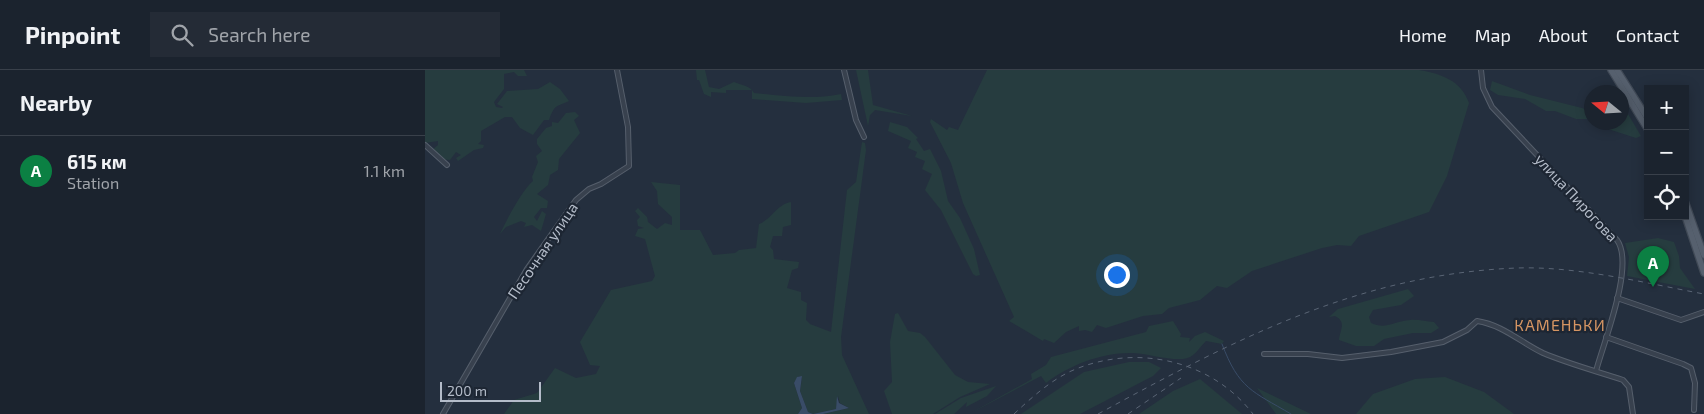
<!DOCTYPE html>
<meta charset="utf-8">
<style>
:root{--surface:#1b232e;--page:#242b36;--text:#f1f3f6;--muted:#a0a4aa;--line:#39404a;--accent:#0b8043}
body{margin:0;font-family:"Exo 2",sans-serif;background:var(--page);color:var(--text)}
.controls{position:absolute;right:15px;top:15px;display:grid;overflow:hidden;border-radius:0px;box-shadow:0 2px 12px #0003}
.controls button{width:45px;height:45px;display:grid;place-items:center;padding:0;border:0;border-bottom:1px solid var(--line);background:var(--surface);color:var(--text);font:25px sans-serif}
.compass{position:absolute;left:1159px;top:15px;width:45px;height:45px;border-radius:50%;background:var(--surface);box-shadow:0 2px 12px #0003;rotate:288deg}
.scale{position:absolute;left:15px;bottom:12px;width:101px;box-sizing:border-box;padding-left:5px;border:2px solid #b4bcc9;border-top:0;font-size:14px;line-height:18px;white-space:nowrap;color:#b4bcc9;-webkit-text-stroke:4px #1d2633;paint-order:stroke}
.you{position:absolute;left:691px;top:204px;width:18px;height:18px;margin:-12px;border:4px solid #fff;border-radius:50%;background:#1a73e8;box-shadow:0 0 0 8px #1a73e833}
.badge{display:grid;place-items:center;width:32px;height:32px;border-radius:50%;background:var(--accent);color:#fff;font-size:16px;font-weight:700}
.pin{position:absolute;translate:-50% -41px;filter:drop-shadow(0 1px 2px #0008)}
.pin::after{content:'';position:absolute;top:26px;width:18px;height:15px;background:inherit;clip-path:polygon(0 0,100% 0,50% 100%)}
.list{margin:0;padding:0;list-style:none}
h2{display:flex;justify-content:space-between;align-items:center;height:65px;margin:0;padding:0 20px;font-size:21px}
h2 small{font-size:16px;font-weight:400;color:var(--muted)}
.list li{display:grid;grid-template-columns:32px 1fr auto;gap:15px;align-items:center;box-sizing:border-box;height:70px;padding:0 20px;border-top:1px solid var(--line)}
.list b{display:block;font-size:19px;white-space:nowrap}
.list p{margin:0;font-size:16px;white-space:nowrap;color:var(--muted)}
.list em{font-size:16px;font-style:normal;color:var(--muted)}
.icon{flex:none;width:28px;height:28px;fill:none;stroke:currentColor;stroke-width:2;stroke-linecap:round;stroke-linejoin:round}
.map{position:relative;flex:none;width:1279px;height:344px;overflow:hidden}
header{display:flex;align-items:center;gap:30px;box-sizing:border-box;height:70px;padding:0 25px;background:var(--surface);border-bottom:1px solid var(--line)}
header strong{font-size:24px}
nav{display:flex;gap:28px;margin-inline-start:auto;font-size:18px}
.search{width:350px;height:45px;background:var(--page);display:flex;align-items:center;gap:12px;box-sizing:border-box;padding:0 18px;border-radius:0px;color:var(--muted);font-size:19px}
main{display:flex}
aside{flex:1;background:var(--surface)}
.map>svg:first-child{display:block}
.green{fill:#263c3f}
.water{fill:#394c67}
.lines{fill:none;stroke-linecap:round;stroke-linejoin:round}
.stream{stroke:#394c67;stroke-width:1}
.minor-casing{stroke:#565f6c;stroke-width:6}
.primary-casing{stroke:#414a57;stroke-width:8}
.minor{stroke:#38414e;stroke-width:4}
.primary{stroke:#56606e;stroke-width:5.5}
.rail{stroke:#5a6575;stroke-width:1;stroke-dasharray:5 5;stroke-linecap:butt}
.labels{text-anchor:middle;stroke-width:4.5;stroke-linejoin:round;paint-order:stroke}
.street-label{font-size:15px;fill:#b4bcc9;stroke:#1d2633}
.neighbourhood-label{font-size:16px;letter-spacing:1px;fill:#d59563;stroke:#1d2633}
</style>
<header>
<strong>Pinpoint</strong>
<div class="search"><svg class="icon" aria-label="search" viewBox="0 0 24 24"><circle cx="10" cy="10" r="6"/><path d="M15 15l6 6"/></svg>Search here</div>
<nav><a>Home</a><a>Map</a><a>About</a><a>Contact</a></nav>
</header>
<main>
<aside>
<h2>Nearby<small></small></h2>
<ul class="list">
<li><span class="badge">A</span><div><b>615 км</b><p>Station</p></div><em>1.1 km</em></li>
</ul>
</aside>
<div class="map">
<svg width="1279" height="344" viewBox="0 0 1279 344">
<rect width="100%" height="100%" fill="#242f3e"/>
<g class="green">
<path d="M0,0H99L102,6H93L89,2L79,4V19L69,32L71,37L77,38L78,37L72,34L82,21L113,19L125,12L135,19L144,31C132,37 130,33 124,50H119L108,65L95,58L87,47H80L56,61V71L53,74L59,75L58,78L49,80L33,91L31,88L36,85L31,82L25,90C17,90 12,86 7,80L13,75V71L0,73Z"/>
<path d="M271,0H280L284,17L294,19L309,12C316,15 326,16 329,23C359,26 386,30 416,24L417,30L381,33L327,29V20H301V23L286,22V27L279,24L274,10H272Z"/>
<path d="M431,0H443L448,35L487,46L450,40L445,45L443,56Z"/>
<path d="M562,0H994C1016,4 1036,10 1044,33L1022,106L1004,142L934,166L926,176L912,175L897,178L827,201L802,218L792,216L775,230L744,238L737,244L718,246L681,258L672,255L667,262L660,260L654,261V256L641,262L629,273L619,269L618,271L584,251L589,247L538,133L526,93L505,52L506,49L522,60L524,57L533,60Z"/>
<path d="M1067,11L1105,25L1157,38L1164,41L1165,47L1163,49H1151L1130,41H1121L1100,29L1073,25L1065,20Z"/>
<path d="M150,42L154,46L149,50L155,63L134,89L133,100L125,105L123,115L112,124L123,131L122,138H116L109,147L112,151L117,141L121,144L116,161L107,155L99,157L101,153L96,151L81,157L75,164C81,151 97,120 108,111L107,107L113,92L111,86L117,81L112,74V69L121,58L127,56V52L133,53L141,43Z"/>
<path d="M1197,44H1203L1216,66L1211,68L1183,59L1184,53L1196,52Z"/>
<path d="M465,52L482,57L493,68L491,69L499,81L505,79L516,101L523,131L535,148L549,179L555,205L551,206L548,204L516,140L500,120L507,104L497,99L500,91L490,87L492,82L483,78L486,71L463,61Z"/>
<path d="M437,72L440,73L441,80L416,267L417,285L444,344H398L424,338L415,333L413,326L411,339L388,344L383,342L375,321L377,308L374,306L369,313L377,338L373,344H79L89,330L112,323L130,298L151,308L171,304L175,296L165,295L155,272L186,220L227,211L230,206L220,169L210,166L213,159L219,158L213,156L212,150L215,147L210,141L213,138L222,147L223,152L232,159L240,153L247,155V147L233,134L232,121L226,112L255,115V160H275L288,185L310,183L314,180L331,178L334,154C347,149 352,134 366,132V155L358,157L357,166H348L345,177L348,180L349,189L374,192L373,198L367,200L362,218L376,222V230L382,233L381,250L385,254L406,262L422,120L431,112Z"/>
<path d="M1233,168L1249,172L1254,186L1255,198L1270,219L1202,206L1204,187L1200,173Z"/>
<path d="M983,219L989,226L976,235L948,240L944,247L946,253C961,260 970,251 985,250C993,249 1001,252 1009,252L1014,258L1006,263H988L959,269L949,276H931L914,270C915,260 922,252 910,246L904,247L913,239Z"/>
<path d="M473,243L483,261L495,263L500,267L530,305L543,312L565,314L535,327L508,344H467L459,321L467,312L465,272L470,244Z"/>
<path d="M748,251L756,264L755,267L765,268L764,272L770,266L780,262L799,271L797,274L781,271C773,279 769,288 758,289C742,290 724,284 708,283C678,282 644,295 621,313L616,306L544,344L607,309L606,304L621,295L626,287L721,262L724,256Z"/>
<path d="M704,292H724L736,298L728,306L655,344H596L659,302Z"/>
<path d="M1020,307L1059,322L1089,344H931L948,324L990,309Z"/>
<path d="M775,309L817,344H714L748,321Z"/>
<path d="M571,316L562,326L541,337L542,332L529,344H510L536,328Z"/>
<path d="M832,318L886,344H851Z"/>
</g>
<path class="water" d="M377,306L375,321L383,342L388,344L411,339L412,326L414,333L424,338L398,344H373L377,338L369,313L372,307Z"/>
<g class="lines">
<path class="stream" d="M797,274C814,319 827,321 866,344"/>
<defs>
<g id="minor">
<path d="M419,0L431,50L439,67"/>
<path d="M1056,0L1058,18L1067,37L1192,170C1210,195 1179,271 1171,301"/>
<path d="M0,75L22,95"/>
<path d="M1192,228L1256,250L1279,242"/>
<path d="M1181,267L1258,294L1266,298L1270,313L1269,340"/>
<path d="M839,284H883L917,288L966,282L1018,272L1042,260L1052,251C1078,255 1095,272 1118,283C1144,294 1171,301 1198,310L1204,317L1208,344"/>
<path d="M18,344L102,199L151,130L164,119L176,114L204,96L203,57L192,0"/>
</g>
<g id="primary">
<path d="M1186,0L1223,60"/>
<path d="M1192,0L1223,49"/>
<path d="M1260,131L1279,185"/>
<path d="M1260,146L1279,203"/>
</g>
</defs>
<use href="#minor" class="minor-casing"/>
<use href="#primary" class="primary-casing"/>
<use href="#minor" class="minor"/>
<use href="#primary" class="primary"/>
<g class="rail">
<path d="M589,344C606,328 624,312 644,302C707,273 785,288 828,344"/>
<path d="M673,344C809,270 934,204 1092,198C1152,196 1220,213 1279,224"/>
<path d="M703,344L756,308"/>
</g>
</g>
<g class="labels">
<g class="street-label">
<text transform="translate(1151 128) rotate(47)" y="5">улица Пирогова</text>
<text transform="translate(118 181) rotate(-56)" y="5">Песочная улица</text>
</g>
<g class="neighbourhood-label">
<text x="1135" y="261">КАМЕНЬКИ</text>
</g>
</g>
</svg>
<div class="controls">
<button>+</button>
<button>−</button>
<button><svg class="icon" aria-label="locate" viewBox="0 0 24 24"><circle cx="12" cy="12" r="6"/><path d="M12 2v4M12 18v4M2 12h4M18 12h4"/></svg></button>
</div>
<svg class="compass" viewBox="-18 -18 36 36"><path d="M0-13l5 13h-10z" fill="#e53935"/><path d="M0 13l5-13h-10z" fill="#a0a4aa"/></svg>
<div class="scale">200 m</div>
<div class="you"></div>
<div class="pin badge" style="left:1228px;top:217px">A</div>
</div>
</main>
